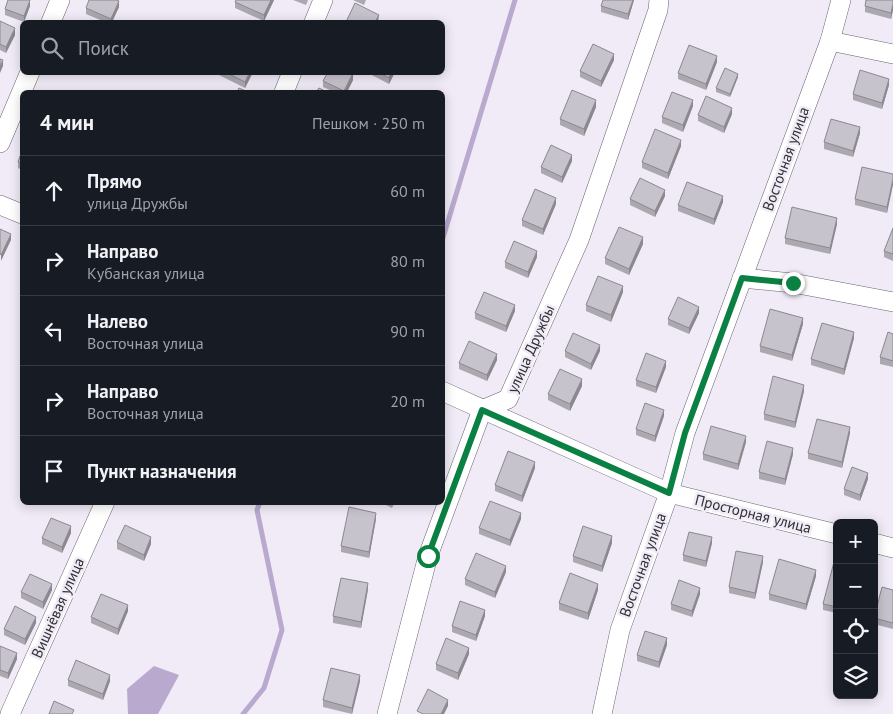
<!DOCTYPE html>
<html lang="ru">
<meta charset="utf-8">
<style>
:root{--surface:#171b24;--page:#242831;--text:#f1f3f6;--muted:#9ea1a6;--line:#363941}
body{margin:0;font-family:"PT Sans",sans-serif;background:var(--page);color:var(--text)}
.controls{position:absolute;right:15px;bottom:15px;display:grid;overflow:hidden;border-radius:8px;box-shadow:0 2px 12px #0003}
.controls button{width:45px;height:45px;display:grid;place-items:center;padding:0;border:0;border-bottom:1px solid var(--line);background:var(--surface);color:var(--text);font:25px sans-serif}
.stop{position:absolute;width:15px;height:15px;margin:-11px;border:4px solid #0b8043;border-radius:50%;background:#fff}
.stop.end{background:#0b8043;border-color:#fff;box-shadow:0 1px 5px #0008}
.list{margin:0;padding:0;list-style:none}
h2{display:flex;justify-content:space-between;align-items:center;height:65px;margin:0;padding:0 20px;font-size:21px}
h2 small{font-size:16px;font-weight:400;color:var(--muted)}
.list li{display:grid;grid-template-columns:32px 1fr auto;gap:15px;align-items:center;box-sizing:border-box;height:70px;padding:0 20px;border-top:1px solid var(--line)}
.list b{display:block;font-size:19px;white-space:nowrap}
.list p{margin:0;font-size:16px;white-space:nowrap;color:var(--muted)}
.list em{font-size:16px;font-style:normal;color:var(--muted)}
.icon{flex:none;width:28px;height:28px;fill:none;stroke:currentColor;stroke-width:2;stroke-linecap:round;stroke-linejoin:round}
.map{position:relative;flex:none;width:893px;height:714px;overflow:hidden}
.search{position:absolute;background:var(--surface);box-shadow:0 2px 12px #0003;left:20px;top:20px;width:425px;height:55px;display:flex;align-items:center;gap:12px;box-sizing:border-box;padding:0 18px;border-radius:8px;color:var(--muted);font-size:19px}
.panel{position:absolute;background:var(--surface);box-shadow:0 2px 12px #0003;left:20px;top:90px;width:425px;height:415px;border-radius:8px}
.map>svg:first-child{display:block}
.water{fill:#b9a9ce}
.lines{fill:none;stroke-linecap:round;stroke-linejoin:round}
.stream{stroke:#b9a9ce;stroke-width:5}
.street-casing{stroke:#69656e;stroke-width:20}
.street{stroke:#fff;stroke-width:19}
.wall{fill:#aba8b0}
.shaded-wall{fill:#8b8890}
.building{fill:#c7c3cd;stroke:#8b8890}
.route{stroke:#0b8043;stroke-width:6}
.labels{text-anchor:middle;stroke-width:5;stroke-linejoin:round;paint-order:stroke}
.street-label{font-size:15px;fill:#313034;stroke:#f0ebf6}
</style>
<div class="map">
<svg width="893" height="714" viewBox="0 0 893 714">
<rect width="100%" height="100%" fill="#f0ebf6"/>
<path class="water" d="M154,666L179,675L158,714H128L127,689Z"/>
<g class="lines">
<g class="stream">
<path d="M442,241L515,0"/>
<path d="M243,714L264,688L282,630L257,510L260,502"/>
</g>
<defs>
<g id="street">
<path d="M51,22L60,0"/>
<path d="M314,22L323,0"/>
<path d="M830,41L893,54"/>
<path d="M284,92L292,72"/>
<path d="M0,143L30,72"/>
<path d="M0,205L22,214"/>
<path d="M742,278L793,283L893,302"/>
<path d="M442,391L669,493L837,534"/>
<path d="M874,543L893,548"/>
<path d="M10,714L105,502"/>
<path d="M387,714L428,556L482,410L508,399L579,240L658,10L659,0"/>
<path d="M602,714L620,630L669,493L685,433L830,41L841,0"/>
</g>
</defs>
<use href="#street" class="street-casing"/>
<use href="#street" class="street"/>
</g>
<g class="wall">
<path d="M274,0L264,21L235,8V2Z"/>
<path d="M293,0H308L306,5Z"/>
<path d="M353,0H366L364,5Z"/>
<path d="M634,0L628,20L601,12V6Z"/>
<path d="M893,0V10L891,19L865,12V6Z"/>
<path d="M30,6L24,22L5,15V9Z"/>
<path d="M119,7L112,22H105L86,14V8Z"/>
<path d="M0,21L15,35L6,53L0,50Z"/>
<path d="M614,60L601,87L580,77V71Z"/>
<path d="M717,62L706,90L678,79V73Z"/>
<path d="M219,72H253L245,88L219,75Z"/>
<path d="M366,72H395L389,84Z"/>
<path d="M738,77L730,97L716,92V88Z"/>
<path d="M353,80L347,92H334L323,87V81Z"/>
<path d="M889,85L882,109L853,100V94Z"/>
<path d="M693,106L683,132L662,123V117Z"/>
<path d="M596,107L584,136L560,125V119Z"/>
<path d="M732,114L724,133L698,121V115Z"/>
<path d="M860,133L853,157L824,149V142Z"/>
<path d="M681,146L668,179L642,168V162Z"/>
<path d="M22,151V170L18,168V162Z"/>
<path d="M572,161L562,183L541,173V167Z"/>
<path d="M893,174L887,213L855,205V199Z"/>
<path d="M665,196L655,217L630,205V199Z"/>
<path d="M723,202L714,225L678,211V205Z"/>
<path d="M556,204L543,235L522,226V220Z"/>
<path d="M837,224L830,254L785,244V238Z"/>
<path d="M893,228V261L884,257V251Z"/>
<path d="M643,244L629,275L605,264V258Z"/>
<path d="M537,257L528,278L505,268V262Z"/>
<path d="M623,292L611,322L586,311V305Z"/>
<path d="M515,311L506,332L475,319V313Z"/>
<path d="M699,313L689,334L668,325V319Z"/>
<path d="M803,324L792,361L760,352V346Z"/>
<path d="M893,334V367L880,364V357Z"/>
<path d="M854,338L844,375L811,365V359Z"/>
<path d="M565,351H600L591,370L565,357Z"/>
<path d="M497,360L487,381L459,369V363Z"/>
<path d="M666,367L656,393L636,386V380Z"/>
<path d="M582,386L570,411L548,400V394Z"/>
<path d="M804,391L795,428L764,420V414Z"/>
<path d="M664,416L655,442L636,435V429Z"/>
<path d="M850,433L842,468L808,459V453Z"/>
<path d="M746,442L738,470L703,460V454Z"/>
<path d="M793,454L785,485L759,479V472Z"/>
<path d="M535,468L522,502L495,491V485Z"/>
<path d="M868,479L860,501L844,495V489Z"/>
<path d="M380,502H395L392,508Z"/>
<path d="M376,519L369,558L341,552V546Z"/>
<path d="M521,519L510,546L479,534V528Z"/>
<path d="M71,533L62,553L42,544V538Z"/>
<path d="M117,542L151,544L144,561L117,549Z"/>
<path d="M612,543L602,572L573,562V556Z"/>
<path d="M712,543L706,567L683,561V555Z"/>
<path d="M763,562L755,599L729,593V587Z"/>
<path d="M837,563V613L823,610V604Z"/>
<path d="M506,572L495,598L465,585V579Z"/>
<path d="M816,576L806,610L769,600V594Z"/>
<path d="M368,589L361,628L333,623V616Z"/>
<path d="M52,590L43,609L21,598V592Z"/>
<path d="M598,590L588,620L559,610V603Z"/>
<path d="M893,590V629L874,624V617Z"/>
<path d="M700,594L692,617L671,610V604Z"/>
<path d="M128,611L118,635L91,623V617Z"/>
<path d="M485,616L476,641L452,632V626Z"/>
<path d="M36,623L25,645L4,635V629Z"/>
<path d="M667,645L659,668L637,661V655Z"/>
<path d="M0,646L17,659L8,679L0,676Z"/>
<path d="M469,654L458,680L436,670V664Z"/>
<path d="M68,680L110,681L103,700L68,686Z"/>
<path d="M360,681L352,714L323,707V700Z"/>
</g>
<g class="shaded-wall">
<path d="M30,0V6L24,22V16Z"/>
<path d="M271,0H274L264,21V15Z"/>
<path d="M633,0H634L628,20V14Z"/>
<path d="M119,1V7L112,22H111V19Z"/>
<path d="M893,4V10L891,19V13Z"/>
<path d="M379,15L378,22H375Z"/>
<path d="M15,28V35L6,53V47Z"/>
<path d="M614,54V60L601,87V81Z"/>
<path d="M717,56V62L706,90V84Z"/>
<path d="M3,60V66L0,73V67Z"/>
<path d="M250,72H253L245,88V82Z"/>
<path d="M391,72H395L389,84V78Z"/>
<path d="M353,73V80L347,92H344Z"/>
<path d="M738,74V77L730,97V94Z"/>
<path d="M889,79V85L882,109V103Z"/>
<path d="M596,100V107L584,136V129Z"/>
<path d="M693,100V106L683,132V125Z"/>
<path d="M732,108V114L724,133V127Z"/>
<path d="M860,127V133L853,157V151Z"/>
<path d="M681,140V146L668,179V173Z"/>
<path d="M572,155V161L562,183V177Z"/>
<path d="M893,179V185L887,213V207Z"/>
<path d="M665,190V196L655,217V211Z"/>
<path d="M723,196V202L714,225V219Z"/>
<path d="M556,198V204L543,235V229Z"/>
<path d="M837,218V224L830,254V248Z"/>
<path d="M11,234V240L1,261V255Z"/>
<path d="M643,237V244L629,275V269Z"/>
<path d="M537,251V257L528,278V272Z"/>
<path d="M623,286V292L611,322V315Z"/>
<path d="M515,305V311L506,332V326Z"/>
<path d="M699,307V313L689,334V328Z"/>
<path d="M803,318V324L792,361V355Z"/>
<path d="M854,332V338L844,375V369Z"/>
<path d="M600,345V351L591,370V364Z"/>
<path d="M497,354V360L487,381V375Z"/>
<path d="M666,361V367L656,393V387Z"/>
<path d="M582,379V386L570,411V404Z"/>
<path d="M804,385V391L795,428V422Z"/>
<path d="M664,410V416L655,442V436Z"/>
<path d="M850,427V433L842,468V462Z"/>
<path d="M746,436V442L738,470V464Z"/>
<path d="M793,448V454L785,485V479Z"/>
<path d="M535,462V468L522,502V496Z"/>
<path d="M868,473V479L860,501V495Z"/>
<path d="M376,513V519L369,558V552Z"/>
<path d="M521,513V519L510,546V540Z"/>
<path d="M71,526V533L62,553V547Z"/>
<path d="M612,536V543L602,572V566Z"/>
<path d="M151,537V544L144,561V555Z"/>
<path d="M712,537V543L706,567V561Z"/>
<path d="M763,556V562L755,599V593Z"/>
<path d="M506,566V572L495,598V592Z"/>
<path d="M816,570V576L806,610V604Z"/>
<path d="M368,583V589L361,628V622Z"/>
<path d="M52,584V590L43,609V602Z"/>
<path d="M598,584V590L588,620V613Z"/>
<path d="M700,588V594L692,617V611Z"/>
<path d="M128,605V611L118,635V629Z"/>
<path d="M485,610V616L476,641V635Z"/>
<path d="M36,617V623L25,645V639Z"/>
<path d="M667,638V645L659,668V662Z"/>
<path d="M469,648V654L458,680V673Z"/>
<path d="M17,653V659L8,679V673Z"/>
<path d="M110,675V681L103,700V694Z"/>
<path d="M360,675V681L352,714V708Z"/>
<path d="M448,700V706L444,714H441Z"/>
</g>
<g class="building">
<path d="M8,0H30L24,16L5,9Z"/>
<path d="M89,0H116L119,1L111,19L86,8Z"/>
<path d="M236,0H271L264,15L235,2Z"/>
<path d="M603,0H633L628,14L601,6Z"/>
<path d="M866,0H893V4L891,13L865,6Z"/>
<path d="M355,3L379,15L375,22H346Z"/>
<path d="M0,21L15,28L6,47L0,44Z"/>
<path d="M593,44L614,54L601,81L580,71Z"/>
<path d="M689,45L717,56L706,84L678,73Z"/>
<path d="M0,59L3,60L0,67Z"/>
<path d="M725,68L738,74L730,94L716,88Z"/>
<path d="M860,70L889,79L882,103L853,94Z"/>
<path d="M225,72H250L245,82Z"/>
<path d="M328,72H352L353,73L344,91L323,81Z"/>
<path d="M378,72H391L389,78Z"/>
<path d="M239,88L248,92H237Z"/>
<path d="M319,88L327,92H316Z"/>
<path d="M572,90L596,100L584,129L560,119Z"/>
<path d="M672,92L693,100L683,125L662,117Z"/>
<path d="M706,96L732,108L724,127L698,115Z"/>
<path d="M831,119L860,127L853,151L824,142Z"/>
<path d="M655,129L681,140L668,173L642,162Z"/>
<path d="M551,145L572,155L562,177L541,167Z"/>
<path d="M22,151V164L18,162Z"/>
<path d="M862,167L893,174V179L887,207L855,199Z"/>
<path d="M640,178L665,190L655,211L630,199Z"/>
<path d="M687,182L723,196L714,219L678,205Z"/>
<path d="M535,189L556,198L543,229L522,220Z"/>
<path d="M792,207L837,218L830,248L785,238Z"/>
<path d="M619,227L643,237L629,269L605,258Z"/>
<path d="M893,228V254L884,251Z"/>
<path d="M0,229L11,234L1,255L0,254Z"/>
<path d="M514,241L537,251L528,272L505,262Z"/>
<path d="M598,276L623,286L611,315L586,305Z"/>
<path d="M484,292L515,305L506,326L475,313Z"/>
<path d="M678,297L699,307L689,328L668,319Z"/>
<path d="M770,309L803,318L792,355L760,346Z"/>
<path d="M822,323L854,332L844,369L811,359Z"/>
<path d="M888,332L893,334V361L880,357Z"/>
<path d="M573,333L600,345L591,364L565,351Z"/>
<path d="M469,341L497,354L487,375L459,363Z"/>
<path d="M646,353L666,361L656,387L636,380Z"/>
<path d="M560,369L582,379L570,404L548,394Z"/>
<path d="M773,376L804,385L795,422L764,414Z"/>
<path d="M645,403L664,410L655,436L636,429Z"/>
<path d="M817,419L850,427L842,462L808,453Z"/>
<path d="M711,426L746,436L738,464L703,454Z"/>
<path d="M767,441L793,448L785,479L759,472Z"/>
<path d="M508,451L535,462L522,496L495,485Z"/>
<path d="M852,467L868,473L860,495L844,489Z"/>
<path d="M490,501L521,513L510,540L479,528Z"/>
<path d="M349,507L376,513L369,552L341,546Z"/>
<path d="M51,518L71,526L62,547L42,538Z"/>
<path d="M125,525L151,537L144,555L117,542Z"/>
<path d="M583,526L612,536L602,566L573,556Z"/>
<path d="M689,532L712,537L706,561L683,555Z"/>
<path d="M736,551L763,556L755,593L729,587Z"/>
<path d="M476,553L506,566L495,592L465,579Z"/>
<path d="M779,559L816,570L806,604L769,594Z"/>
<path d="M834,562L837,563V607L823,604Z"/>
<path d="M570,573L598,584L588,613L559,603Z"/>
<path d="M30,574L52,584L43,602L21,592Z"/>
<path d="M341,578L368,583L361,622L333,616Z"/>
<path d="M679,580L700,588L692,611L671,604Z"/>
<path d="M882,587L893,590V623L874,618Z"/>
<path d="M101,594L128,605L118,629L91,617Z"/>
<path d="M460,601L485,610L476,635L452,626Z"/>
<path d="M15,606L36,617L25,639L4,629Z"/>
<path d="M645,631L667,638L659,662L637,655Z"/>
<path d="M446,638L469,648L458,673L436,664Z"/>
<path d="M0,646L17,653L8,673L0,670Z"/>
<path d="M76,660L110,675L103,694L68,680Z"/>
<path d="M331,668L360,675L352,708L323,700Z"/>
<path d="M428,689L448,700L441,714H423L417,711Z"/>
<path d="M54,701L74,710L72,714H49Z"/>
</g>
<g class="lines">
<path class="route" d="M428,556L482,410L669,493L685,433L742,278L793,283"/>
</g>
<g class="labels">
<g class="street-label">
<text transform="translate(786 159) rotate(-70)" y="5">Восточная улица</text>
<text transform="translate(531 349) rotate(-66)" y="5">улица Дружбы</text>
<text transform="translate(753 514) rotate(14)" y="5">Просторная улица</text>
<text transform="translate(643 565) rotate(-70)" y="5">Восточная улица</text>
<text transform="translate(58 608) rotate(-66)" y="5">Вишнёвая улица</text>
</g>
</g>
</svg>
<div class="controls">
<button>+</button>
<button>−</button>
<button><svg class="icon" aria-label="locate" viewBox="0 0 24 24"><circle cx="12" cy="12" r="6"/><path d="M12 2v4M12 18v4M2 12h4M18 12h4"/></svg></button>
<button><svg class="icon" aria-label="layers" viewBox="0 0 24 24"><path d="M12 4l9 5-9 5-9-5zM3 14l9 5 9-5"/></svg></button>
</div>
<div class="stop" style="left:428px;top:556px"></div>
<div class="stop end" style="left:793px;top:283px"></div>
<div class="search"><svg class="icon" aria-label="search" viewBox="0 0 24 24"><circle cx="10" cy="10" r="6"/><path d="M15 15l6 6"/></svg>Поиск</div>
<section class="panel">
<h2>4 мин<small>Пешком · 250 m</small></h2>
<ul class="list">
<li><svg class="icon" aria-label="ahead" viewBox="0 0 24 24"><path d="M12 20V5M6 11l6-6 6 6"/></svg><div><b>Прямо</b><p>улица Дружбы</p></div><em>60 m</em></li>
<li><svg class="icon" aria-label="right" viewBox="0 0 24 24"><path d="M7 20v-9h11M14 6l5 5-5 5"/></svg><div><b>Направо</b><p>Кубанская улица</p></div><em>80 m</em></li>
<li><svg class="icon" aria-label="left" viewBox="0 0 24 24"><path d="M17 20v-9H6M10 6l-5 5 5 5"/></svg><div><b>Налево</b><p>Восточная улица</p></div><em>90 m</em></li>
<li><svg class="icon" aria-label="right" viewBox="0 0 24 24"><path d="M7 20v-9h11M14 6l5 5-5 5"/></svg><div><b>Направо</b><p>Восточная улица</p></div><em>20 m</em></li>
<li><svg class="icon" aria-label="arrive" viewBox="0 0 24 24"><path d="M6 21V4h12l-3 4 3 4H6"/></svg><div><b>Пункт назначения</b></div></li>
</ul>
</section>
</div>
